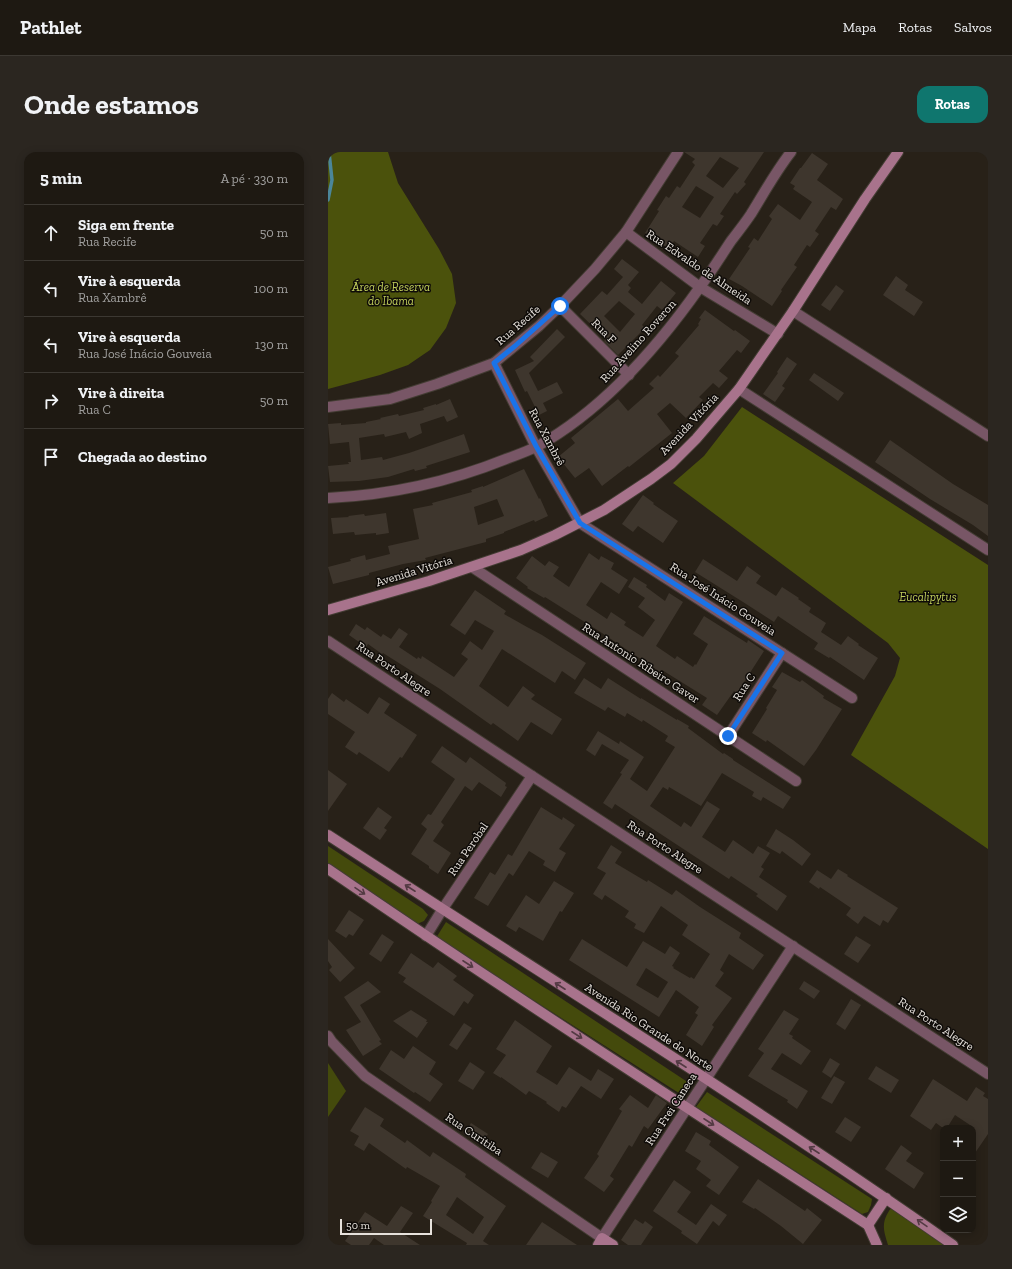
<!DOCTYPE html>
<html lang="pt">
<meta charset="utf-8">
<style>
:root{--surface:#1e1912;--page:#2b2620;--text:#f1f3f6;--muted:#a1a09f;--line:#3c3832;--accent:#0f766e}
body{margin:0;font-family:"Zilla Slab",serif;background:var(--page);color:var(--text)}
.controls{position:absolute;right:12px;bottom:12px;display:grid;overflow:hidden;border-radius:8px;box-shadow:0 2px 10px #0003}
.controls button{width:36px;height:36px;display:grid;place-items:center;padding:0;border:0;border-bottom:1px solid var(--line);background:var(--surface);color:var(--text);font:20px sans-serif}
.scale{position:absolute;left:12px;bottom:10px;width:92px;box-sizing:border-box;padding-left:4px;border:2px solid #e7e2dc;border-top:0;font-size:11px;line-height:14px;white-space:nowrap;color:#e7e2dc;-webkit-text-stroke:3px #0e0b08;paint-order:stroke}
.stop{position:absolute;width:12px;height:12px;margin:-9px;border:3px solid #1a73e8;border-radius:50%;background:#fff}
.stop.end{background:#1a73e8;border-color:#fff;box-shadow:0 1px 4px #0008}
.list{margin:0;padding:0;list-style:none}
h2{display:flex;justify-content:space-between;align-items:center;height:52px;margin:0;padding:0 16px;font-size:17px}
h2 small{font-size:13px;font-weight:400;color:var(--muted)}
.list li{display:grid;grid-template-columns:26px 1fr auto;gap:12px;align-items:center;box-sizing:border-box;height:56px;padding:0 16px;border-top:1px solid var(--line)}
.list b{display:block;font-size:15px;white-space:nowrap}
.list p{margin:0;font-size:13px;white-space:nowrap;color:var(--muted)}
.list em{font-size:13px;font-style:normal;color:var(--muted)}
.icon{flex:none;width:22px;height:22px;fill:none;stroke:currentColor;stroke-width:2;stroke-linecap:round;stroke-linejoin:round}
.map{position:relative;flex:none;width:660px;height:1093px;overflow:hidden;border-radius:12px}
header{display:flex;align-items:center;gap:24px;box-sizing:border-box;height:56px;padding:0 20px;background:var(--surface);border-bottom:1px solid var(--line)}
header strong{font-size:19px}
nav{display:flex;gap:22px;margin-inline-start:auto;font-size:14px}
.intro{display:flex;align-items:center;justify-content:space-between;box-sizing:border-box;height:96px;padding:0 24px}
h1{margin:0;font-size:28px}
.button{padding:10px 18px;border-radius:12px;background:var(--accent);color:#fff;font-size:14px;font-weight:700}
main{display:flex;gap:24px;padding:0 24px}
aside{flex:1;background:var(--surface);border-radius:12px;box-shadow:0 2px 10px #0003}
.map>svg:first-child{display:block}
.green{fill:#444a0c}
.forest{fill:#4b520c}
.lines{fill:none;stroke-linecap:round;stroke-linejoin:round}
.stream{stroke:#4b869a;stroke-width:3.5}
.building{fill:#3e362d;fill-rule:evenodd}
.street-casing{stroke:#433c33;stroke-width:12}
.secondary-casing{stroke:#433c33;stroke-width:12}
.street{stroke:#785666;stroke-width:10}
.secondary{stroke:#a8738c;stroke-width:10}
.oneway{stroke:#533a43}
.route{stroke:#1a73e8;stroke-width:5}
.labels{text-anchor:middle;stroke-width:3;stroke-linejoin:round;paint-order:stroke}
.street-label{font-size:12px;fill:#e7e2dc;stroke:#0e0b08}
.park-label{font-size:12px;font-style:italic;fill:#c1ce5b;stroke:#0e0b08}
</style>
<header>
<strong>Pathlet</strong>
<nav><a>Mapa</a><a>Rotas</a><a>Salvos</a></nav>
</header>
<div class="intro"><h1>Onde estamos</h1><a class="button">Rotas</a></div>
<main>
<aside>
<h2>5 min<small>A pé · 330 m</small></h2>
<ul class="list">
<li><svg class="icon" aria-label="ahead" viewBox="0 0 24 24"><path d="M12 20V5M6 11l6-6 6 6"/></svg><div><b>Siga em frente</b><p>Rua Recife</p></div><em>50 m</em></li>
<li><svg class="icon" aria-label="left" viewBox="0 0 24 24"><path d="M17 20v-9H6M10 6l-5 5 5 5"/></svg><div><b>Vire à esquerda</b><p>Rua Xambrê</p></div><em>100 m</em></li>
<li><svg class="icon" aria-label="left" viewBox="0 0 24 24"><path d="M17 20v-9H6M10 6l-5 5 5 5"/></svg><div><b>Vire à esquerda</b><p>Rua José Inácio Gouveia</p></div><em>130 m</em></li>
<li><svg class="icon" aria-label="right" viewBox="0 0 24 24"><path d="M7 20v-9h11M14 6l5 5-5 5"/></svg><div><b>Vire à direita</b><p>Rua C</p></div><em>50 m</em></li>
<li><svg class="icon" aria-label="arrive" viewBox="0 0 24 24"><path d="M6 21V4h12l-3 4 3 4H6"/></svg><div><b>Chegada ao destino</b></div></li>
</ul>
</aside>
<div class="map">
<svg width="660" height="1093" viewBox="0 0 660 1093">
<rect width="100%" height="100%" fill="#282118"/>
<g class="green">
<path d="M0,694L95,757L100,763L96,769L89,772L0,712Z"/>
<path d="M118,770L361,931L354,943L108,786Z"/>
<path d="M0,911L18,939L0,965Z"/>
<path d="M379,940L544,1047L543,1053L540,1060L534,1062L368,955Z"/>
<path d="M563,1056L618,1093H560C555,1077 553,1070 563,1056Z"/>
</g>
<g class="forest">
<path d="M0,0H60L70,31L111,97L124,122L128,151L118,176L102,198L80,213L52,223L0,237Z"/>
<path d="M414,255L660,413V697L523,603L567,524L572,506L560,491L345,331L376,304Z"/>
</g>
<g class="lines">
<path class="stream" d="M0,48L4,28L1,0"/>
</g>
<g class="building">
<path d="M356,0H436L416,30L418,32L409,42L407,40L392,62L396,64L389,74L385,72L372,91L377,94L370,105L346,89L341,97L317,81L331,59L329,58L338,44L341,46L349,34L352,36L367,13L364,10L367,7ZM392,5L411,16L395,36L378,24ZM368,34L386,45L372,66L354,55Z"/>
<path d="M484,1L500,12L489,28L515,47L508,58L503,55L487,79L491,82L482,95L479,93L466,113L469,115L453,138L454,139L444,154L414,134L401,127L422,96L420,95L426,86L430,89L444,67L441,64L450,52L472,68L484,50L465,37L467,34L462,31L472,16H473Z"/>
<path d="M294,107L311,120L300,133L303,136L300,140L314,152L333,129L348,141L334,158L329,154L314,173L317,176L290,203L276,189L278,187L252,162L274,139L279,143L295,125L286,117ZM291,149L307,162L292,180L276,164Z"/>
<path d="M568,124L580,133L577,138L595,150L586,164L555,143Z"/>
<path d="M508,133L516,139L502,159L493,153Z"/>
<path d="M377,158L406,179L407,178L422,189L413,201L409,198L391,219L400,226L391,236L385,231L371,245L375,248L358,266L342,251L329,262L344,281L301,315L300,314L274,334L261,316L247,326L230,305L247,291L243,286L290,247L300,259L326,236L321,232L330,223L332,225L351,204L347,201L371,173L370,172L373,167L371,166Z"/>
<path d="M229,177L237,185L201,221L210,239L229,230L235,241L215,251L219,259L211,263L199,239L197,240L187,218L206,209L202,205Z"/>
<path d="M459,205L469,212L454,234L457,236L447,250L435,242L450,221L449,220Z"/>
<path d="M486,221L516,241L510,249L481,228Z"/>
<path d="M122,247L130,265L119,270L116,264L92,272L94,281L81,287L78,280L57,285L56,282L31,286L33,308L54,305L55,308L81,301L136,282L142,300L98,314L99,316L87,319L86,317L60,325L31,329L2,330L0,314L21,312L20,310H23L21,290L2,292L0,272L13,271V273L38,271V270L53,267L52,266L70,262L71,264L96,258L95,256L108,252V253Z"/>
<path d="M562,288L625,332L660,353V384L645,373L602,347L547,310Z"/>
<path d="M196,317L211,347L212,346L220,364L207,370L206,368L176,380V381L158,387V390L97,406L98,408L75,412L41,421V423L5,432L0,415L23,409L22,407L37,403L38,408L62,402L60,394L91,387L85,357L105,353L104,351L144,340L143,338L155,334V335ZM169,347L176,364L150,373L146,355Z"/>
<path d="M315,343L326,351L325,352L350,369L335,391L310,374L305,380L294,372Z"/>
<path d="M58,361L61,381L48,383V381L27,383L26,380L5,382L3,366L21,365L20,364L36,362L37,364Z"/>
<path d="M261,401L271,408L273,404L286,411L283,417L300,428L291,442L273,430L258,453L279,467L283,460L298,470L296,473L315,485L327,468L310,455L317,446L300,435L306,425L319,433L318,435L337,449L341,441L355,450L328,494L347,507L349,504L365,515L367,512L368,513L380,492L365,482L376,464L419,491L420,488L436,499L409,541L406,539L389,563L374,553L379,546L334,518L332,520L271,479L217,445L216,446L199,436L200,435L188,426L204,404L217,414L221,409L231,415L225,424L241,435Z"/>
<path d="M375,407L409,429L419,414L433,424L428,431L448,444L454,435L471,446L470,447L483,456L481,460L498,471L493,480L513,493L520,484L531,492L530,493L550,506L536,528L502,505L501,506L486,497L490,491L450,464L446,470L415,450L367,420Z"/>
<path d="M147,438L178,459L176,462L199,475L214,483L258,511L247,528L234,519L227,531L174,497L151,534L180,555L195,534L207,543L203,547L234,567L224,583L203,570L190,589L165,571L163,573L112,537L55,501L54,502L40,492L38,495L21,483L28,472L37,478L39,475L53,485L55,482L63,487L71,476L80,482L71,495L89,507L90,505L93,507L94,504L126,525L140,507L133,502L142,489L154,498L166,479L147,468L137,483L122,473Z"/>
<path d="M454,520L472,530L474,528L496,544L495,546L514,557L488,598L476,614L439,588L438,590L424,581L439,557L438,556L449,538L444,535Z"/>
<path d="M256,526L273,537L280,526L313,547V546L349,568V567L361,574L360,576L395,602L396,601L405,607V608L463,645L455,657L435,645L433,649L424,644L426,640L394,621L373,654L341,635L340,638L335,635L322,654L353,675L356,670L363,675L379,649L392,657L374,685L397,700L405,688L425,702L430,694L442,701L433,715L436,717L431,725L459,744L449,759L428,744L430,742L403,724L401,727L287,652L284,657L275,651L294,622L292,621L301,608L274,592L267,604L258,598L270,579L291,592L292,589L316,605L302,627L319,639L347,595L337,589L340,584L315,568L314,570L299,561L297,565L280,555L277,559L246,541Z"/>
<path d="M4,541L16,550L18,547L40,562L51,545L62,552L56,561L89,583L74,606L72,605L61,620L31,600L29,603L17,595L27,580L0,562V547Z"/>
<path d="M114,594L138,611L142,605L178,631L177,634L179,635L173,645L151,630L144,639L137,634L113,670L116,673L105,689L123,701L110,722L101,716V714L83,702L99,677L93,672L100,662L103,663L127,627L103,610Z"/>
<path d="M0,618L19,632L0,659Z"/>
<path d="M50,655L64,665L56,676L59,678L52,688L35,676Z"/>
<path d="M213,655L234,668L235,665L247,673L231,697L238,701L227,720L215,713L217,709L201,699L185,724L181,721L160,754L146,746L162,720L167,723L180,702L184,704Z"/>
<path d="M448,677L465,688L483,702L474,714L454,699L452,702L438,694Z"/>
<path d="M283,693L294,700L287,711L319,730L320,728L344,743L348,738L372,755L413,781L411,786L436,803L425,818L401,802L392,818L396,821L387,834L404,846L384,873L386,875L374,894L358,883L370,863L367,861L371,855L348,838L331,865L241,808L254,787L299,815L315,789L337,802L342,794L352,801L344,814L346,815L345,816L362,826L363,825L366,827L382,802L354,783L360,773L333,754L316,781L306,776L308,772L297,765L301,759L277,743L274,748L265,742L278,721L269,716ZM318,816L340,830L330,846L308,833Z"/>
<path d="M510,717L520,723L519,724L570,756L560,771L555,768L552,774L536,764L530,772L518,763L523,756L492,735L491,737L481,730L489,718L503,727Z"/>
<path d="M226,729L246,741L234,760L232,759L215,789L191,775L188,780L178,774L198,743L211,752Z"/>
<path d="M21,758L36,768L25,784L21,782L18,786L7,779Z"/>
<path d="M54,782L66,790L53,810L41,802Z"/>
<path d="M528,784L543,793L530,811L516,802Z"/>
<path d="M0,787L27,816L12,830L1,818L4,815L0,809Z"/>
<path d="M83,801L105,816L110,810L129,824L125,828L146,843L140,852L136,849L126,864L75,830L78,826L70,821Z"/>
<path d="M40,829L53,840L32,853L53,888L51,889L54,892L35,904L18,878L33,870L16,845Z"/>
<path d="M476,829L492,839L486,847L471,837Z"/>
<path d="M523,847L533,853L517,878L508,872Z"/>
<path d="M83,858L99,868L98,870H100L89,886L65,869Z"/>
<path d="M456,858L471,867L461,882L465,884L464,886L483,899L473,913L454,901L443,917L480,939L469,957L459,950L460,948L420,924L436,901L430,897Z"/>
<path d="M187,868L224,894L208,920L229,933L241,915L263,929L270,917L286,927L273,947L253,934L238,956L234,954L231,960L218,951L219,950L201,939L198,943L173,925V926L165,921L178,903L168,897Z"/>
<path d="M136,871L144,876L129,898L121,893Z"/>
<path d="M85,894L108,910L101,922L115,932L102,950L87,940L86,941L51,917L63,898L76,907Z"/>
<path d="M502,906L512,912L503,926L494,920Z"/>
<path d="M142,910L157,920L145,938L130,929Z"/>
<path d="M548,914L571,928L563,941L540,927Z"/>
<path d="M506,924L517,930L504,952L493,946Z"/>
<path d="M605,927L639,949L648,935L657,941L655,944L660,947V982L645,1004V975L627,963L619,976H615L608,971L603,978L582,964Z"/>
<path d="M302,943L320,956L328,943L339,951L320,977L316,974L304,995L301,993L282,1024L286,1027L276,1040L256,1026L271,1004L269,1002L294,959L291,957Z"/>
<path d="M37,955L56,967L52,974L77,991L79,988L102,1005L105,1000L138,1022L137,1025L178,1054L155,1089L161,1093H138L139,1091L95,1064L104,1050L103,1049L112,1034L79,1015L78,1017L41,991L36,999L26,993L31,984L22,979ZM129,1045L156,1065L145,1082L118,1063Z"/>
<path d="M517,965L533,975L523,990L507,980Z"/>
<path d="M143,971L160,982L153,992L136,982Z"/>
<path d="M368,980L383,989L381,993L411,1015L391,1043L378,1034L383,1028L368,1017L373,1009L357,999Z"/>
<path d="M573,993L584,1001L578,1009L596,1021L586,1037L557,1017Z"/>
<path d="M213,1000L230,1010L220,1026L203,1016Z"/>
<path d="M430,1027L477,1059L479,1056L494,1068L475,1092L453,1074L427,1056L426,1057L414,1050Z"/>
<path d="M346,1028L363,1040L349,1060L368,1073L383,1052L399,1063L391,1074L385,1069L369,1092L353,1081L354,1079L325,1059Z"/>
<path d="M73,1054L85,1061L72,1080L92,1093H56L46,1086L41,1093H23L17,1089L37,1060L59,1074Z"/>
<path d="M307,1067L315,1072L317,1069L325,1075L313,1093H300L293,1088Z"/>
<path d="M214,1070L249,1093H198Z"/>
</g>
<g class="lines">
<defs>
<g id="street">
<path d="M298,80L372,135L450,182"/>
<path d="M232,154L301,223"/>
<path d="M465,159L660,284"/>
<path d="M166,211L208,295L252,371L524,546"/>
<path d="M411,237L660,398"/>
<path d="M0,255L62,247L109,232L166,211L211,174L232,154L267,117L298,80L350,0"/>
<path d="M0,346C61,343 121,330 178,307C189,303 200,299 210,294C276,257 329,196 372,135C383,120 393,104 403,89C410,80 417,71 423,62C436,41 448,19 463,0"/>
<path d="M144,415L468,629"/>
<path d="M0,489L204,624L660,922"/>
<path d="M400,584L454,501"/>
<path d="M98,784L114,758L204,624"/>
<path d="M0,884L4,890L37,924L274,1086L465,794"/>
</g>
<g id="secondary">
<path d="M0,458L101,429L193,398L227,383L276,358L323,327L343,312L368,287L411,237L465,159L537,47L570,0"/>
<path d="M0,683C209,819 421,950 625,1093"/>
<path d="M0,717C178,839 359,956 540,1073"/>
<path d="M540,1073L558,1046"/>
<path d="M540,1073L549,1093"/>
<path d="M270,1093L274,1086L285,1093"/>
</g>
</defs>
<use href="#street" class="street-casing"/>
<use href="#secondary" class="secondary-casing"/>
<use href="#street" class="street"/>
<use href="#secondary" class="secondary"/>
</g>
<defs><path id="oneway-shaft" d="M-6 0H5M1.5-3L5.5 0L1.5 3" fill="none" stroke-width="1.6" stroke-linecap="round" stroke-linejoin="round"/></defs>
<g class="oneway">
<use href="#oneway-shaft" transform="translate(82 736) rotate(-147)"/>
<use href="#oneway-shaft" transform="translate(32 739) rotate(34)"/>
<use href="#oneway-shaft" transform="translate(140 812) rotate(33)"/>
<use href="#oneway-shaft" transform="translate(232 834) rotate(-147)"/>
<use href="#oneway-shaft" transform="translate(249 883) rotate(33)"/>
<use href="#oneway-shaft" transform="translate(353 912) rotate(-147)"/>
<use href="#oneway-shaft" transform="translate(381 970) rotate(33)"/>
<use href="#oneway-shaft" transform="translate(486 998) rotate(-147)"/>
<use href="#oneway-shaft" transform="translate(594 1071) rotate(-145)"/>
</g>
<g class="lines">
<path class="route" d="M232,154L187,194L166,211L208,294L252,371L454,501L400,584"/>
</g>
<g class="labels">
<g class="street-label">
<text transform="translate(371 115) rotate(34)" y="4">Rua Edvaldo de Almeida</text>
<text transform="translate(190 173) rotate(-41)" y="4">Rua Recife</text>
<text transform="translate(276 179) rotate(45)" y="4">Rua F</text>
<text transform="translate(310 189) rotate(-48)" y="4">Rua Avelino Roveron</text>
<text transform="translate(361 272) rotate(-47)" y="4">Avenida Vitória</text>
<text transform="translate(219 285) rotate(62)" y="4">Rua Xambrê</text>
<text transform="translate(86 419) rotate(-17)" y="4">Avenida Vitória</text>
<text transform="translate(395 447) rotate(33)" y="4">Rua José Inácio Gouveia</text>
<text transform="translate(313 511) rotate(33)" y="4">Rua Antonio Ribeiro Gaver</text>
<text transform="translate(66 517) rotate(34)" y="4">Rua Porto Alegre</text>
<text transform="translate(416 535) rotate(-57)" y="4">Rua C</text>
<text transform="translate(337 695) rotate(33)" y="4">Rua Porto Alegre</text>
<text transform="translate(140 697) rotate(-56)" y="4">Rua Perobal</text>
<text transform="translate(608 872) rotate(33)" y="4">Rua Porto Alegre</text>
<text transform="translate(321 875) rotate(33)" y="4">Avenida Rio Grande do Norte</text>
<text transform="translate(343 957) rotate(-57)" y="4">Rua Frei Caneca</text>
<text transform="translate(146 982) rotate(34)" y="4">Rua Curitiba</text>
</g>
<g class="park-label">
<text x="63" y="139">Área de Reserva<tspan x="63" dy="14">do Ibama</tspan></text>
<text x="600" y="449">Eucalipytus</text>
</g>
</g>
</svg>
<div class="controls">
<button>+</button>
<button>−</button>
<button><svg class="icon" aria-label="layers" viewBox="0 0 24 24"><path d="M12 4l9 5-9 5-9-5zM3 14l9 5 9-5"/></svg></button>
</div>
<div class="scale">50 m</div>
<div class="stop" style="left:232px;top:154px"></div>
<div class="stop end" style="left:400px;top:584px"></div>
</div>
</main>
